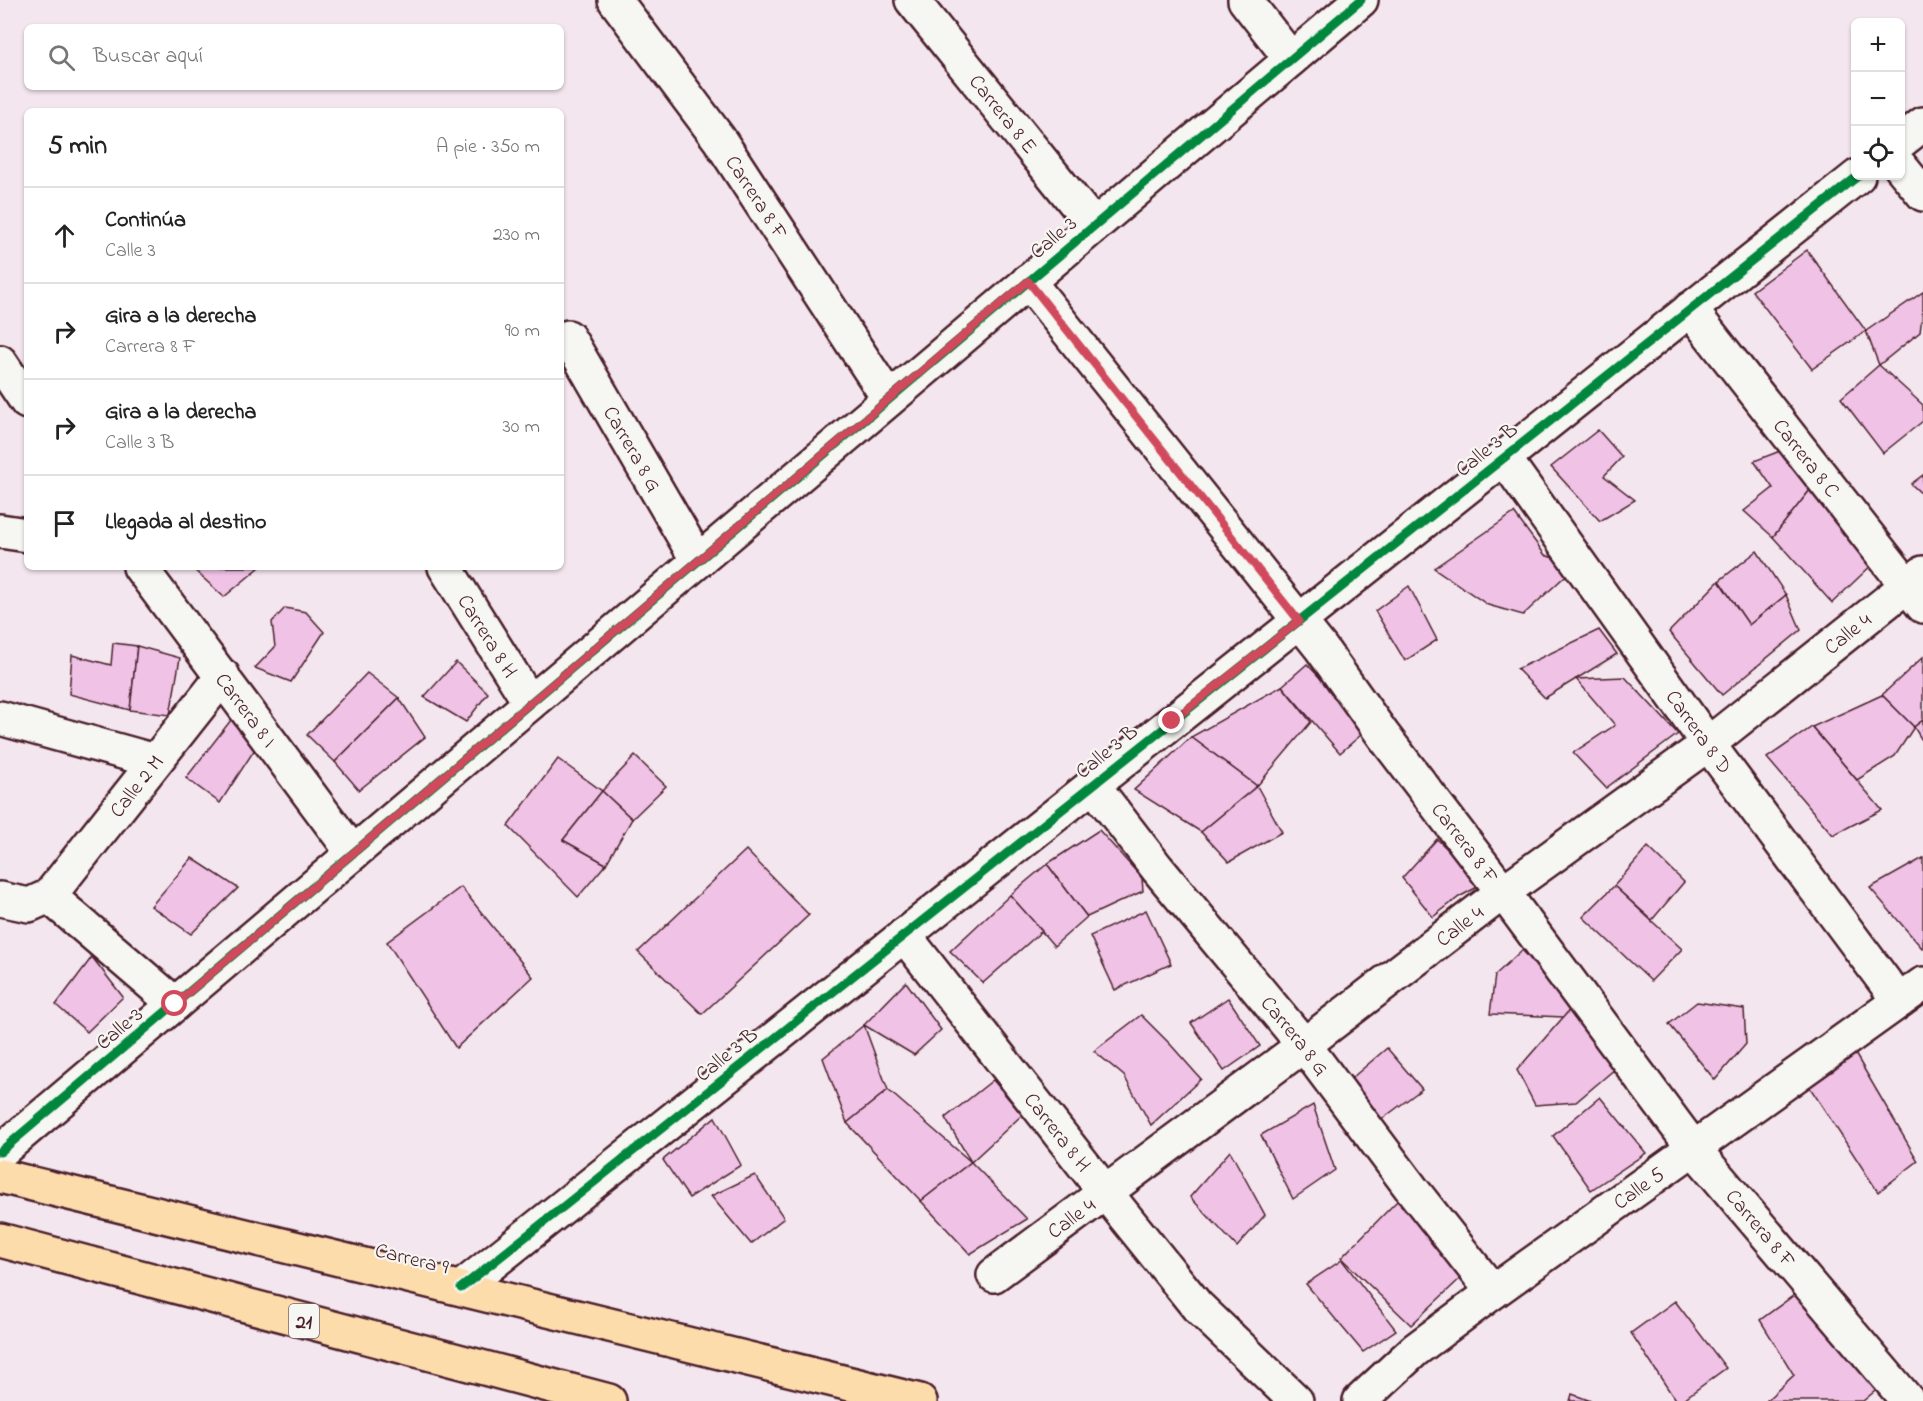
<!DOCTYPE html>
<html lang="es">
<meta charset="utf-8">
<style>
:root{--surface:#fff;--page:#f2f2f2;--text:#222;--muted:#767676;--line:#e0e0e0}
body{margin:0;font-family:"Indie Flower",sans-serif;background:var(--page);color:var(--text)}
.controls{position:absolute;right:18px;top:18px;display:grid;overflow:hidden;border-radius:9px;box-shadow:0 2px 4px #0004}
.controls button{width:54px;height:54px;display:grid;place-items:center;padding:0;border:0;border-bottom:2px solid var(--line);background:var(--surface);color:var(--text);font:30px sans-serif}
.stop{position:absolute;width:18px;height:18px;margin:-14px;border:4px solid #d1495b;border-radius:50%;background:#fff}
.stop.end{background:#d1495b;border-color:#fff;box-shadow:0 2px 6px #0008}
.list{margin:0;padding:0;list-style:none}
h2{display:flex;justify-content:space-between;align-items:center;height:78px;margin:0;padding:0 24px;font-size:26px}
h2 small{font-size:20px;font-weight:400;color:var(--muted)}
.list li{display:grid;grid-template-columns:39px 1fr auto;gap:18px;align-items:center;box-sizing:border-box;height:96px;padding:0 24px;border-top:2px solid var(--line)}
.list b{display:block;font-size:22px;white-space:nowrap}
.list p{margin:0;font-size:20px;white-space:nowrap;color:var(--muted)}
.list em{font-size:20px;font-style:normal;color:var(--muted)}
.icon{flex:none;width:33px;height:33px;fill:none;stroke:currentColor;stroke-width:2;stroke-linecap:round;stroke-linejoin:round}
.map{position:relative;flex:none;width:1923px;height:1401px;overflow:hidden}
.search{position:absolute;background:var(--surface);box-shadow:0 2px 4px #0004;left:24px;top:24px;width:540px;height:66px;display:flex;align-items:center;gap:15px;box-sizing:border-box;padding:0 21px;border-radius:9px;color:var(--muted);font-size:22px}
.panel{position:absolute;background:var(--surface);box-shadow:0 2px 4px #0004;left:24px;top:108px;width:540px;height:462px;border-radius:9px}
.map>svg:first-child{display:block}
.building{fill:#efc2e6;stroke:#4a1f2b;stroke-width:1.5}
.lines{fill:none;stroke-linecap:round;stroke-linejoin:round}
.minor-casing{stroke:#4a1f2b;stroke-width:38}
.primary-casing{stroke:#4a1f2b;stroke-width:38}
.minor{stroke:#f6f6f2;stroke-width:33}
.primary{stroke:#fddcac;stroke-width:33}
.cycleway-casing{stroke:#f6f6f2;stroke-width:13}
.cycleway{stroke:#00873e;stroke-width:9}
.route{stroke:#d1495b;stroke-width:8}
.labels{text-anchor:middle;stroke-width:4.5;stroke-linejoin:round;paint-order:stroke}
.shield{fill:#f6f6f2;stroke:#7e6067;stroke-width:1.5}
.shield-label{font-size:20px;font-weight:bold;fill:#4a1f2b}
.street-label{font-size:21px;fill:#4a1f2b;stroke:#f6f6f2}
</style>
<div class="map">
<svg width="1923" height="1401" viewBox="0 0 1923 1401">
<rect width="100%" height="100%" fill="#f4e6ee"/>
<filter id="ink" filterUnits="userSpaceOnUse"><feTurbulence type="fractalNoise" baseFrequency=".0167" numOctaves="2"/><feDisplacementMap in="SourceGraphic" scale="12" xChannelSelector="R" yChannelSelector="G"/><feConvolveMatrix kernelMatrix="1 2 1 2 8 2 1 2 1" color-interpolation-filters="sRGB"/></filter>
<g filter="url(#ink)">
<g class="building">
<path d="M1807,250L1866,331L1812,369L1752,291Z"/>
<path d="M1923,292V309L1920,332L1879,365L1866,331Z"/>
<path d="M1879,365L1923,405V421L1883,453L1841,398Z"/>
<path d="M1598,430L1622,457L1604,476L1635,500L1600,521L1551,467Z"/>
<path d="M1788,448L1814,485L1773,537L1744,511L1773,488L1754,461Z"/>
<path d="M1923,475V495L1911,484Z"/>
<path d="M1814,485L1879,558L1832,603L1773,537Z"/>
<path d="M1514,513L1545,555L1576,566L1523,615L1488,605L1434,568Z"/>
<path d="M1757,551L1786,595L1749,625L1719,581Z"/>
<path d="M191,567H260L224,597Z"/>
<path d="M1719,581L1749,625L1786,595L1801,630L1722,695L1669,632Z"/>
<path d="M1409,586L1437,640L1405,661L1375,611Z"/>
<path d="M285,608L306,612L324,632L291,682L255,668L275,647L272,622Z"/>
<path d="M1599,630L1617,654L1545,698L1517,669Z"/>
<path d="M113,643L137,646L130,710L69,694L72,655L111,665Z"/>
<path d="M137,646L180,658L170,715L130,710Z"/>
<path d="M1923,657V720L1914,727L1882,695Z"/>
<path d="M456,662L488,693L466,722L424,697Z"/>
<path d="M1307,664L1368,729L1340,753L1282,686Z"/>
<path d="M367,673L399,698L335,762L307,735Z"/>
<path d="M1625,677L1678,734L1606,788L1573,753L1615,725L1576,679Z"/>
<path d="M1282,686L1311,722L1257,786L1191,737Z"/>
<path d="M1882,695L1914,727L1895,756L1857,780L1812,727Z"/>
<path d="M399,698L425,737L359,790L335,762Z"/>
<path d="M238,711L264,735L220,803L186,778Z"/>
<path d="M1923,720V742L1914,727Z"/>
<path d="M1812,727L1882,810L1833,835L1767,758Z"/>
<path d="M1191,737L1257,786L1201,832L1134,790Z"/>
<path d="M635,756L666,786L632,819L602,791Z"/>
<path d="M558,759L602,791L563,840L606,864L578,897L508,826Z"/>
<path d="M1257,786L1282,832L1229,862L1201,832Z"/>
<path d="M602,791L632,819L606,864L563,840Z"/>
<path d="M1099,830L1142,878L1143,891L1087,917L1047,864Z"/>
<path d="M1437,839L1483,884L1459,897L1433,917L1402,878Z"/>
<path d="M1648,847L1684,882L1652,920L1614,886Z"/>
<path d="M746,850L809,915L702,1014L638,952Z"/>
<path d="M192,858L238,888L191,934L151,906Z"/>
<path d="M1923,858V948H1922L1870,888Z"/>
<path d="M1047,864L1087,917L1054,946L1010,895Z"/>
<path d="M1614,886L1682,949L1651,981L1583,917Z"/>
<path d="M461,887L533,977L456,1048L387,942Z"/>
<path d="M1010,895L1042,931L983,983L950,951Z"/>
<path d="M1146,910L1171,964L1115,990L1090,936Z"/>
<path d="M1522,950L1574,1005L1564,1017L1490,1014L1495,975Z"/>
<path d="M92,957L123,997L87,1032L56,1005Z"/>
<path d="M906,982L941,1030L914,1055L864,1025Z"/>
<path d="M1228,998L1260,1046L1224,1071L1191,1023Z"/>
<path d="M1697,1002L1744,1009L1746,1044L1715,1080L1669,1024Z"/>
<path d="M1574,1005L1622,1063L1576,1102L1535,1105L1517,1070Z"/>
<path d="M1141,1015L1170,1044L1201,1079L1151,1125L1124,1076L1094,1051Z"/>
<path d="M864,1025L888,1090L847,1123L823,1058Z"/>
<path d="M1850,1045L1918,1161L1878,1192L1803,1077Z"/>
<path d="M1387,1048L1422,1089L1382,1119L1346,1083Z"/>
<path d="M993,1080L1022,1115L971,1162L945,1118Z"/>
<path d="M888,1090L971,1162L921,1201L847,1123Z"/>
<path d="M1600,1097L1646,1153L1591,1190L1553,1136Z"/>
<path d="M1313,1105L1335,1170L1293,1199L1261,1135Z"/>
<path d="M715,1117L741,1165L689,1198L663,1160Z"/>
<path d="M1230,1151L1265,1215L1237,1247L1190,1197Z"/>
<path d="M971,1162L1027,1219L970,1254L921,1201Z"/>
<path d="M755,1175L784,1218L751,1244L711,1196Z"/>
<path d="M1397,1201L1465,1274L1411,1325L1341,1258Z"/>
<path d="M1342,1260L1396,1330L1363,1352L1306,1284Z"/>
<path d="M1801,1290L1886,1382L1863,1401H1768L1767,1400L1794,1375L1760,1320Z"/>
<path d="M1675,1301L1726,1368L1681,1401H1676L1631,1333Z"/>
<path d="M1572,1394L1591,1401H1570Z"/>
</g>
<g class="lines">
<defs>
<g id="minor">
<path id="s1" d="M615,0L719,139L889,399"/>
<path id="s2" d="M912,0L1094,226"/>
<path d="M1245,0L1291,59"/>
<path d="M1900,142L1923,124"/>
<path d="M1900,166L1923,194"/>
<path id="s3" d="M1028,281L1321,648L1383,735L1503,892L1694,1149L1908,1401"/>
<path id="s4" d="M1690,309L1923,606"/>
<path id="s5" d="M568,337L698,561"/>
<path d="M0,362L27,402"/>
<path id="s6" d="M1504,458L1708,744L1899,1001"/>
<path d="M0,531L27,535"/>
<path id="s7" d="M140,567L353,853"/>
<path id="s8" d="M445,567L530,703"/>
<path d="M0,718L155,761"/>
<path id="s9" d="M1093,785L1157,868L1304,1045L1411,1188L1493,1292"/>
<path d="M49,896L175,1004"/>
<path id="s10" d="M0,899L29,905L49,896L223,676"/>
<path id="s11" d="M904,935L1105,1192L1197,1306L1296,1401"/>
<path d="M0,1152L1361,0"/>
<path id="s12" d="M994,1275L1304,1045L1503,892L1708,744L1923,573"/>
<path d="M461,1288L1858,176"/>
<path id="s13" d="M1360,1401L1415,1350L1493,1292L1923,984"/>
</g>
<g id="primary">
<path d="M0,1176L920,1401"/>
<path d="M0,1240L609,1401"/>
</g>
</defs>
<use href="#minor" class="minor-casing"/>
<use href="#primary" class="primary-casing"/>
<use href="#minor" class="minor"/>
<use href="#primary" class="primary"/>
<defs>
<g id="cycleway">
<path d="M0,1152L1361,0"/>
<path d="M461,1288L1858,176"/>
</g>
</defs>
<use href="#cycleway" class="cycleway-casing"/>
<use href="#cycleway" class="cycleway"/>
</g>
</g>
<g class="lines" filter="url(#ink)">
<path class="route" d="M175,1004L1028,281L1299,621L1172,721"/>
</g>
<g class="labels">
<rect class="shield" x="289" y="1304" width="30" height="34" rx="4.5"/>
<g class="shield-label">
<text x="304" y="1328">21</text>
</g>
<g class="street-label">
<text dy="7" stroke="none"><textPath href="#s2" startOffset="146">Carrera 8 E</textPath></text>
<text dy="7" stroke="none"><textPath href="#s1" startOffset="243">Carrera 8 F</textPath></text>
<text transform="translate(1053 237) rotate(-40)" y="7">Calle 3</text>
<text dy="7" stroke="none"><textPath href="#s5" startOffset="129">Carrera 8 G</textPath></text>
<text transform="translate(1486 449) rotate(-39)" y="7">Calle 3 B</text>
<text dy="7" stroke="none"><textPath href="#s4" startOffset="189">Carrera 8 C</textPath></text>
<text dy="7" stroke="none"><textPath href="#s12" startOffset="1068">Calle 4</textPath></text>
<text dy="7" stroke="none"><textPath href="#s8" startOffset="81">Carrera 8 H</textPath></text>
<text dy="7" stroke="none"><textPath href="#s7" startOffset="178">Carrera 8 I</textPath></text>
<text dy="7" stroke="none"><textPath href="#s6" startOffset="336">Carrera 8 D</textPath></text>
<text transform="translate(1106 751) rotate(-39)" y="7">Calle 3 B</text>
<text dy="7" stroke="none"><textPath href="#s10" startOffset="192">Calle 2 M</textPath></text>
<text dy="7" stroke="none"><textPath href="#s3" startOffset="712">Carrera 8 F</textPath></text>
<text dy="7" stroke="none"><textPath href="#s12" startOffset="582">Calle 4</textPath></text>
<text transform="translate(119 1028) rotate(-40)" y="7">Calle 3</text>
<text dy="7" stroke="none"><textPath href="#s9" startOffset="322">Carrera 8 G</textPath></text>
<text transform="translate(726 1054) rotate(-39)" y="7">Calle 3 B</text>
<text dy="7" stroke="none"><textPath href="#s11" startOffset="250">Carrera 8 H</textPath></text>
<text dy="7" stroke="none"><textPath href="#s13" startOffset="351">Calle 5</textPath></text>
<text dy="7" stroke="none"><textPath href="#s12" startOffset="96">Calle 4</textPath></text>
<text dy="7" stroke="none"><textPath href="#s3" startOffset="1198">Carrera 8 F</textPath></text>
<text transform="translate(412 1258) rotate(14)" y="7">Carrera 9</text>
</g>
</g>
</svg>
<div class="controls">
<button>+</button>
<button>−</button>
<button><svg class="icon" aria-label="locate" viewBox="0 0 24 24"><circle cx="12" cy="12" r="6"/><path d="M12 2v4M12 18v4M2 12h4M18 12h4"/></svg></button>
</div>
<div class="stop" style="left:175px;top:1004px"></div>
<div class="stop end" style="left:1172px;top:721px"></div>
<div class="search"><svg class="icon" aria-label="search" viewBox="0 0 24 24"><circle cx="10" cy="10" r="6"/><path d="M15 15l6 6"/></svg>Buscar aquí</div>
<section class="panel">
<h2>5 min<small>A pie · 350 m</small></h2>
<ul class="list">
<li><svg class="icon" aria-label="ahead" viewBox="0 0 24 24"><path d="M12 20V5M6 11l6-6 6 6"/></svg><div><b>Continúa</b><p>Calle 3</p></div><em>230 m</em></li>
<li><svg class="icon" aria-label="right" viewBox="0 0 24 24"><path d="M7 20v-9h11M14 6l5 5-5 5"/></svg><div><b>Gira a la derecha</b><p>Carrera 8 F</p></div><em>90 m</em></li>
<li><svg class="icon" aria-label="right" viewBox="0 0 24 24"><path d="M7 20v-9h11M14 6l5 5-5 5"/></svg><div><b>Gira a la derecha</b><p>Calle 3 B</p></div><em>30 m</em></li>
<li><svg class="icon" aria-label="arrive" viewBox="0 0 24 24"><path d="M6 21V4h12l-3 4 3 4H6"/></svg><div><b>Llegada al destino</b></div></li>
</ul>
</section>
</div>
